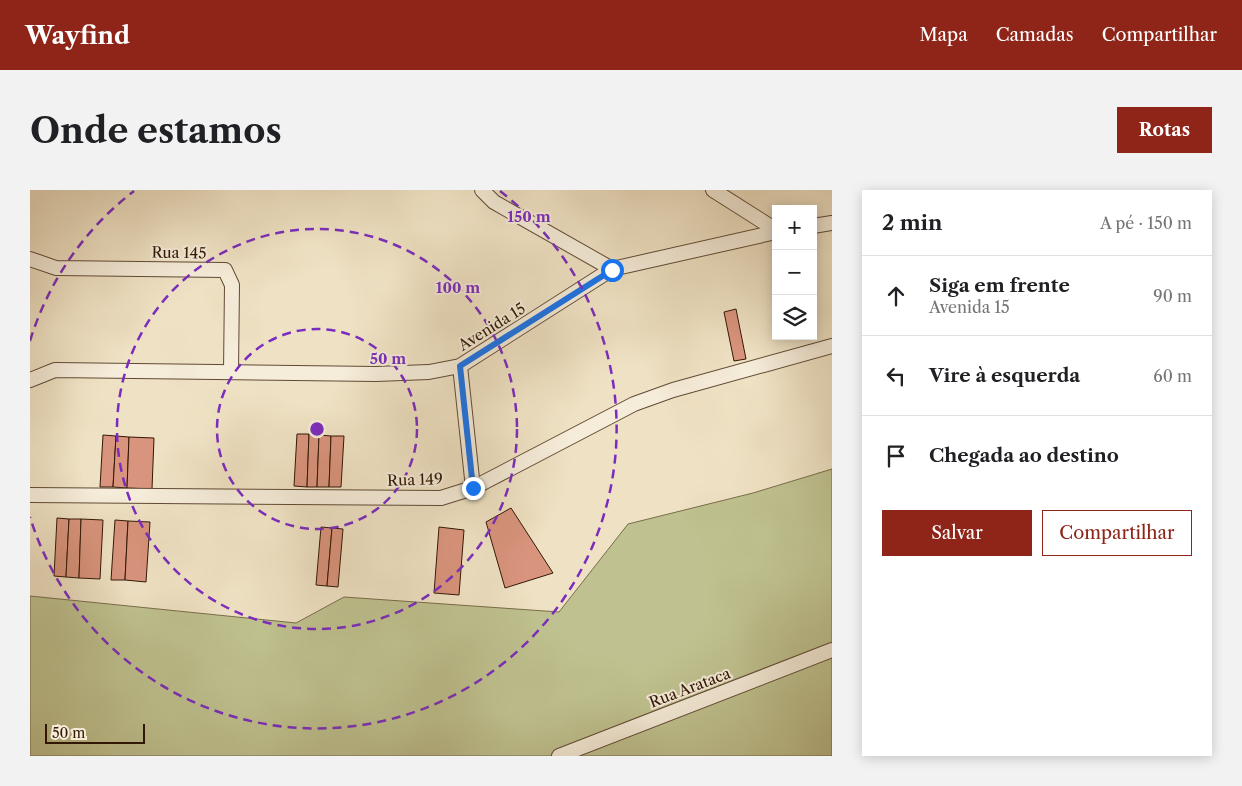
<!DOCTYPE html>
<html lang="pt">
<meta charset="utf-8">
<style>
:root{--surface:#fff;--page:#f2f2f2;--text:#202124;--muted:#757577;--line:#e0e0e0;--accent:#8f2418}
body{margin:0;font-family:"Libre Caslon Text",serif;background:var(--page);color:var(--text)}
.controls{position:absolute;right:15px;top:15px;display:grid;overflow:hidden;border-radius:0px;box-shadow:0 2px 12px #0003}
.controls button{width:45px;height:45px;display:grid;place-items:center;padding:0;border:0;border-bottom:1px solid var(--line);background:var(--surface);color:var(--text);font:25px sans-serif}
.scale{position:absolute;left:15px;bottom:12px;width:100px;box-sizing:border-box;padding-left:5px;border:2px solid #321705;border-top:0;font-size:14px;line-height:18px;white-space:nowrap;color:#321705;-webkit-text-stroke:4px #f5ecd9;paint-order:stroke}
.stop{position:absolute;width:15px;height:15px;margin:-11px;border:4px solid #1a73e8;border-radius:50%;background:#fff}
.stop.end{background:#1a73e8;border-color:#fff;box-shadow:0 1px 5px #0008}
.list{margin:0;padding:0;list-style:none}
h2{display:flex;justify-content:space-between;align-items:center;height:65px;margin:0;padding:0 20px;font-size:21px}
h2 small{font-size:16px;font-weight:400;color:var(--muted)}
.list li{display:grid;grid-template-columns:32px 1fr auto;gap:15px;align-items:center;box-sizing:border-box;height:80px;padding:0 20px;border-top:1px solid var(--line)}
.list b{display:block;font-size:19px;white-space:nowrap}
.list p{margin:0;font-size:16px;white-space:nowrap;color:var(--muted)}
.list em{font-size:16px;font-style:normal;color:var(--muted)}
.actions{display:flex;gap:10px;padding:15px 20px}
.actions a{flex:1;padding:11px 0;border:1px solid var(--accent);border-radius:0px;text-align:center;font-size:18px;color:var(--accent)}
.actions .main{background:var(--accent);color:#fff}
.icon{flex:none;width:28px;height:28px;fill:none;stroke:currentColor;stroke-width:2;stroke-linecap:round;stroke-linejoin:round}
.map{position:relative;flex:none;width:802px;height:566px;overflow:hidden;border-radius:0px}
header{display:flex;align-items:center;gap:30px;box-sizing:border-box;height:70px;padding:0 25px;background:var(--accent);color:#fff}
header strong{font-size:24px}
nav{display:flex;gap:28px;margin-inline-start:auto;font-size:18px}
.intro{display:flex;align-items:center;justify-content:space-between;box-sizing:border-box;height:120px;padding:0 30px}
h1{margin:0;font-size:35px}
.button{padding:12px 22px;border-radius:0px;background:var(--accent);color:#fff;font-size:18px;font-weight:700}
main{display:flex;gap:30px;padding:0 30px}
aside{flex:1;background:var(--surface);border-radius:0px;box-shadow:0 2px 12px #0003}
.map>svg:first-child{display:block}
.green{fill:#bfc290;stroke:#786c4a}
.building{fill:#d9947d;stroke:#321705}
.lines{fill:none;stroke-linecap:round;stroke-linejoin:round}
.street-casing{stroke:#614a35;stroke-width:16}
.street{stroke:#f5ecd9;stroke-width:14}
.route{stroke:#1a73e8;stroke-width:6}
.ring{fill:none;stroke:#7b2cbf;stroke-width:2.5;stroke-dasharray:9 6}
.labels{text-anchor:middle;stroke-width:4;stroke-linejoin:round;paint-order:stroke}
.street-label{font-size:15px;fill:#321705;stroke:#f5ecd9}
.centre{fill:#7b2cbf;stroke:#f5ecd9;stroke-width:2.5}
.ring-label{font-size:15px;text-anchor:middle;font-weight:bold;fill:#7b2cbf;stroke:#f5ecd9;stroke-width:4;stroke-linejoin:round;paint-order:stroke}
</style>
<header>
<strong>Wayfind</strong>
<nav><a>Mapa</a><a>Camadas</a><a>Compartilhar</a></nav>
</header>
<div class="intro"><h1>Onde estamos</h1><a class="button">Rotas</a></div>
<main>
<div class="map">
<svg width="802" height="566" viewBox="0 0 802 566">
<rect width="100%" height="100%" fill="#efe2c4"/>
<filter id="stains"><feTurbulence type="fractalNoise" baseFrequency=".004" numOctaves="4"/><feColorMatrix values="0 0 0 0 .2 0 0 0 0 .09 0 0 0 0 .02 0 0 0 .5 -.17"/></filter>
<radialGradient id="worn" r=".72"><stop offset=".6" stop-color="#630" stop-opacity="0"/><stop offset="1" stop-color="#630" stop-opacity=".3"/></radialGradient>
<path class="green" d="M802,279V566H0V406L266,433L314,407L529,422L598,334L723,303Z"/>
<g class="building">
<path d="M706,119L716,169L704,171L694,122Z"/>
<path d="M267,244H279L277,297L264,296Z"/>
<path d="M279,244L289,245L287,297H277Z"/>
<path d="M73,245L86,246L83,297H70Z"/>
<path d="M289,245L301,246L299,297H287Z"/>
<path d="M86,246L99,247L97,298L83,297Z"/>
<path d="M301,246H314L311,297H299Z"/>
<path d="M99,247L124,248L122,299L97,298Z"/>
<path d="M481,318L523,383L475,398L456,332Z"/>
<path d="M27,328L39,329L36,387L24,386Z"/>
<path d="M39,329H51L49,388L36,387Z"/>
<path d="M51,329L73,330L70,389L49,388Z"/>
<path d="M85,330L98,331L95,390H81Z"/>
<path d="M98,331L120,332L116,392L95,390Z"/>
<path d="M291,337L302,338L297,396L286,395Z"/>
<path d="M409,337L434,340L429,405L404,403Z"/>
<path d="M302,338L313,339L308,397L297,396Z"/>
</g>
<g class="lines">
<defs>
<g id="street">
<path d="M452,0L464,12L582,79"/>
<path d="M683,0L746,40"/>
<path d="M783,36L802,33"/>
<path d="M0,69L26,78L195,80L202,95L201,181"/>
<path d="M430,176L443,298"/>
<path d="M0,190L25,180L346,184L399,182L430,176L582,79L746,42"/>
<path d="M0,305L411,308L443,298L604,214L643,200L802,156"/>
<path d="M529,566L802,460"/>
</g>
</defs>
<use href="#street" class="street-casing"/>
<use href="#street" class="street"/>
</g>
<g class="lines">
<path class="route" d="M443,298L430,176L582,80"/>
</g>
<g class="ring">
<circle cx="287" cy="239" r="100"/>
<circle cx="287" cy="239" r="200"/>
<path d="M0 151A300 300 0 0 1 104 1M470 1A300 300 0 1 1 0 327"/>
</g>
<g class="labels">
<g class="street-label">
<text transform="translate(149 63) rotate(1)" y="5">Rua 145</text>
<text transform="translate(462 137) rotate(-32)" y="5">Avenida 15</text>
<text transform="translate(385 290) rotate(-2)" y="5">Rua 149</text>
<text transform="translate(660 498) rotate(-21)" y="5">Rua Arataca</text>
</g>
</g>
<circle cx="287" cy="239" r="8" class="centre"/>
<g class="ring-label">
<text x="499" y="32">150 m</text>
<text x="428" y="103">100 m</text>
<text x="358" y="174">50 m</text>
</g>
<rect width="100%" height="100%" filter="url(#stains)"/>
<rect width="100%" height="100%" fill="url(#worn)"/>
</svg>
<div class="controls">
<button>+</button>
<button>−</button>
<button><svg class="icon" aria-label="layers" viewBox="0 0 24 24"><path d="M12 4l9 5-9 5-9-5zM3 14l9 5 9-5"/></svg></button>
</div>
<div class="scale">50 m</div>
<div class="stop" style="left:582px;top:80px"></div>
<div class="stop end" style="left:443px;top:298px"></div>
</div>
<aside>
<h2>2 min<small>A pé · 150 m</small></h2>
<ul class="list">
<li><svg class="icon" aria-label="ahead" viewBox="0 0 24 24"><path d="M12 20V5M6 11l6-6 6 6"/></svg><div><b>Siga em frente</b><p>Avenida 15</p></div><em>90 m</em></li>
<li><svg class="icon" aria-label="left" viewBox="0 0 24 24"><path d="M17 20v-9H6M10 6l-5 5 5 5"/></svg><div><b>Vire à esquerda</b></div><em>60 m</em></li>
<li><svg class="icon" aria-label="arrive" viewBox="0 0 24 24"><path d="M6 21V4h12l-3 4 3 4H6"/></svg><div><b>Chegada ao destino</b></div></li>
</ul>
<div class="actions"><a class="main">Salvar</a><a>Compartilhar</a></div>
</aside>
</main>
